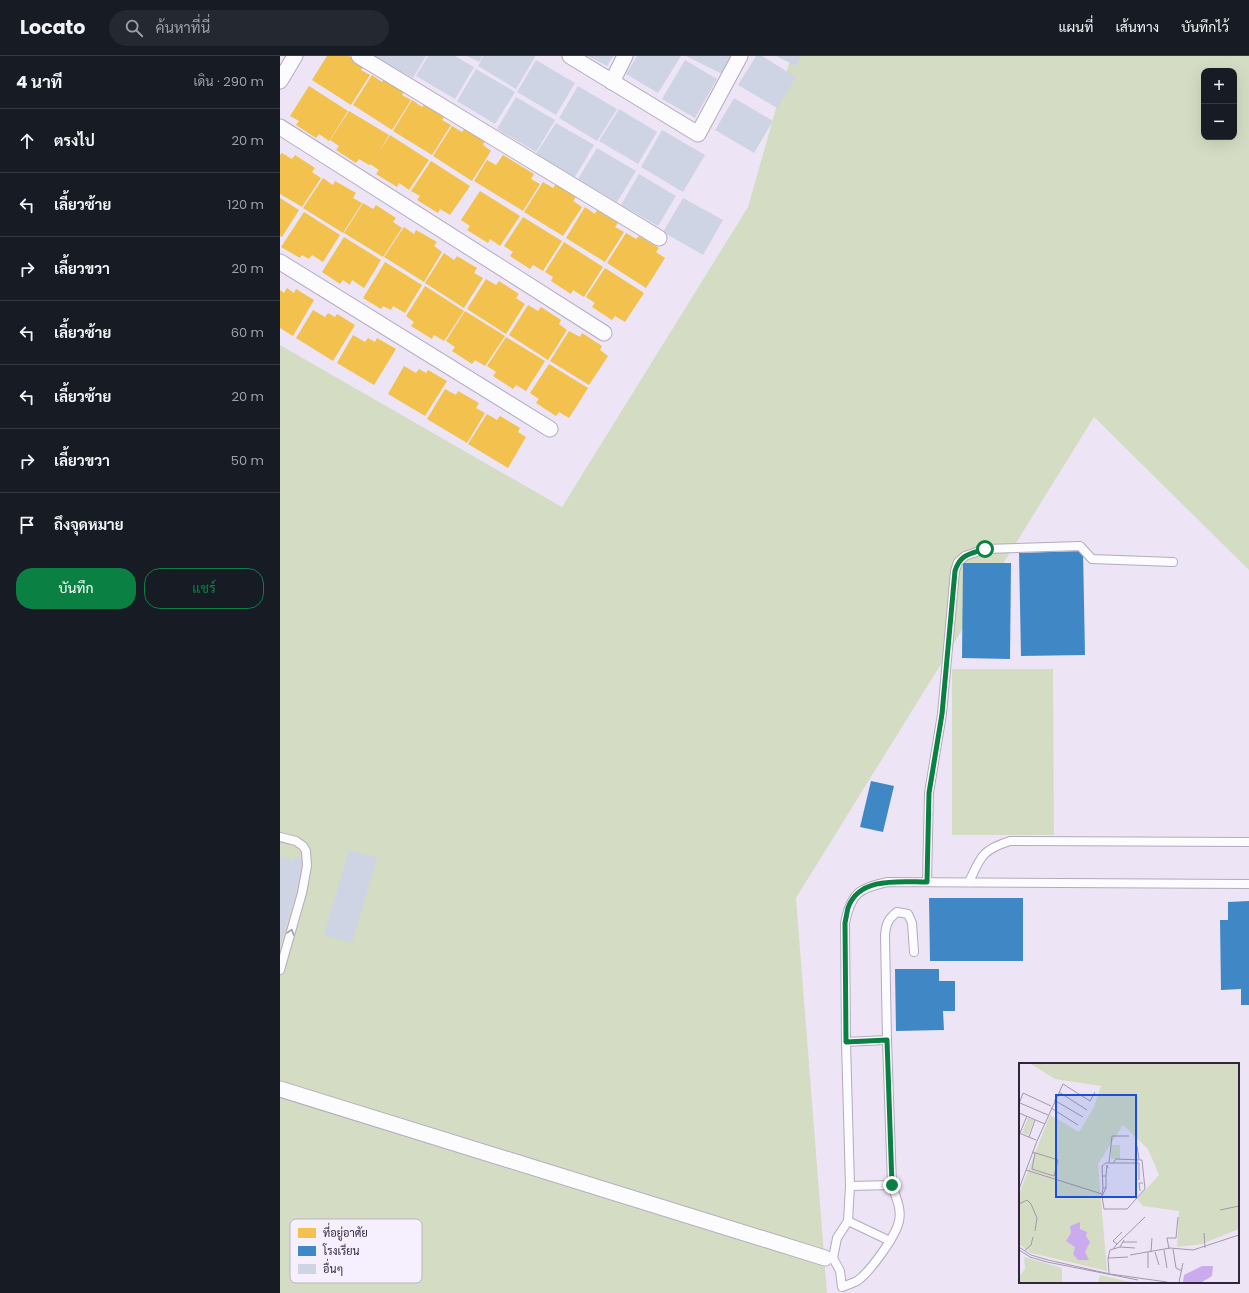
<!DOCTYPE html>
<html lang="th">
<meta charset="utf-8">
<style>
:root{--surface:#171b24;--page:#242831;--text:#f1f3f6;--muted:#9ea1a6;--line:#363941;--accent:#0b8043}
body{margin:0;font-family:Poppins,Sarabun,sans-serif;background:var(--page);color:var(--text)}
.controls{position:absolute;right:12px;top:12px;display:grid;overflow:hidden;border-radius:8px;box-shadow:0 4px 16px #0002}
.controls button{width:36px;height:36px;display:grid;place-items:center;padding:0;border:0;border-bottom:1px solid var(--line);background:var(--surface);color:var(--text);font:20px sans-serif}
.stop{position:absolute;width:12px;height:12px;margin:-9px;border:3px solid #0b8043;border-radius:50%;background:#fff}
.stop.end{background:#0b8043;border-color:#fff;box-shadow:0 1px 4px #0008}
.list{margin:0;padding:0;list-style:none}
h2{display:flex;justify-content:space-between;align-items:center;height:52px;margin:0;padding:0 16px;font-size:17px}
h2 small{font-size:13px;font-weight:400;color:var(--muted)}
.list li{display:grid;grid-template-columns:26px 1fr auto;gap:12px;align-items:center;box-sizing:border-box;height:64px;padding:0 16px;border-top:1px solid var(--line)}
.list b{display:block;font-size:15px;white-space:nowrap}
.list em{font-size:13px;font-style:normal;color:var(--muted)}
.actions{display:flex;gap:8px;padding:12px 16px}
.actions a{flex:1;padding:9px 0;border:1px solid var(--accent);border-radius:16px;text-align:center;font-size:14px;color:var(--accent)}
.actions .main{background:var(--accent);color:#fff}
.icon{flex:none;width:22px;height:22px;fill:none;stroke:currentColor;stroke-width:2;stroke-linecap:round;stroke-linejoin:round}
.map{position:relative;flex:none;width:969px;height:1237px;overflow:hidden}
header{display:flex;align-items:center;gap:24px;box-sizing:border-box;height:56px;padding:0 20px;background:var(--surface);border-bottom:1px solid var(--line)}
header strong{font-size:19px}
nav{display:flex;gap:22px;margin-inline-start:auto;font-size:14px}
.search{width:280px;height:36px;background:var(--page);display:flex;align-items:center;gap:10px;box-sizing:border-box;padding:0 14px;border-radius:22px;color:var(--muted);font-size:15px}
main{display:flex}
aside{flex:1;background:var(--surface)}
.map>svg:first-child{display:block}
.green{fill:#d4ddc4;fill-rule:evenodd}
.homes{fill:#f2c14e}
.schools{fill:#3f88c5}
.building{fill:#cfd4e4}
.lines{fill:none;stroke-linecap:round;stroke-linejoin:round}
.service-casing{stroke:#b4aabe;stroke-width:10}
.minor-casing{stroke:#b4aabe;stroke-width:17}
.service{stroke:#fcfbfe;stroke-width:8}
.minor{stroke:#fcfbfe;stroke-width:15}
.oneway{stroke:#a19aa8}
.route{stroke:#0b8043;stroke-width:5}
.inset-road{fill:none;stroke:#a298ad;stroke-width:1}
.view{fill:#1d4ed8;fill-opacity:0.15;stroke:#1d4ed8;stroke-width:2}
.inset-edge{fill:none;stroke:#31243f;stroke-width:2}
.key{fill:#f6f0fe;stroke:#bbb3c5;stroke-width:1}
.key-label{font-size:11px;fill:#31243f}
</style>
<header>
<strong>Locato</strong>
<div class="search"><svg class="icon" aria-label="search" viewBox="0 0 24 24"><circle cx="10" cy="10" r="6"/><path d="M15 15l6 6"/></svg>ค้นหาที่นี่</div>
<nav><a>แผนที่</a><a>เส้นทาง</a><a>บันทึกไว้</a></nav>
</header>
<main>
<aside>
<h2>4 นาที<small>เดิน · 290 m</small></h2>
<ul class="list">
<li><svg class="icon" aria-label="ahead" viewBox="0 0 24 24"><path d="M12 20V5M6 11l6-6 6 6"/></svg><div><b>ตรงไป</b></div><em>20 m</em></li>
<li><svg class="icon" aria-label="left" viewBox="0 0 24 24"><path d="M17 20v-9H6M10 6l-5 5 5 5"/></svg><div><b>เลี้ยวซ้าย</b></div><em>120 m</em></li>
<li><svg class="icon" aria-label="right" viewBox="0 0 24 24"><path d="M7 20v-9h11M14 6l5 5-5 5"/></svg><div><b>เลี้ยวขวา</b></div><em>20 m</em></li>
<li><svg class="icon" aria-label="left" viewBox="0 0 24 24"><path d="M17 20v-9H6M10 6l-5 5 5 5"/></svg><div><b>เลี้ยวซ้าย</b></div><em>60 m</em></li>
<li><svg class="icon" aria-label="left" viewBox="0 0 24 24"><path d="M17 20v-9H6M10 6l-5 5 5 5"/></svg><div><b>เลี้ยวซ้าย</b></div><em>20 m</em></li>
<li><svg class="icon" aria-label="right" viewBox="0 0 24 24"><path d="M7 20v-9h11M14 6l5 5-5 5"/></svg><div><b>เลี้ยวขวา</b></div><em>50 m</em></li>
<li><svg class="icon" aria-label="arrive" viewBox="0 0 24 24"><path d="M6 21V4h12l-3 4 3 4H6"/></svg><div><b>ถึงจุดหมาย</b></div></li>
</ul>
<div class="actions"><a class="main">บันทึก</a><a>แชร์</a></div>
</aside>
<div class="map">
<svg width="969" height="1237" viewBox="0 0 969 1237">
<rect width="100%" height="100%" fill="#ede5f6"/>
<g class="green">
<path d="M511,0H969V514L814,361L516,842L547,1237H0V289L282,451L468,151ZM924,15H954V81H924Z"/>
<path d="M672,613H773L774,779H672Z"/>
</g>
<g class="homes">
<path d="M47,0H69L84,10L81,14L90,19L71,49L32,24Z"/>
<path d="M92,19L102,26L104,22L125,34L122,39L131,44L112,74L73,49Z"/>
<path d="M29,30L68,55L49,85L39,78L36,82L16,69L19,65L10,60Z"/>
<path d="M132,44L142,51L145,47L165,60L162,64L171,69L152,99L113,75Z"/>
<path d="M69,55L109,79L98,97L110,79L149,104L129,134L119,127L117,131L96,118L99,114L90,108L89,109L79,103L76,107L56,94L59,90L50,84Z"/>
<path d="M172,70L182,76L185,72L205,85L203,89L211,95L192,125L153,100Z"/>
<path d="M2,97L12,103L15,99L35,112L32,116L41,122L22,151L0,138V99Z"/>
<path d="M223,99L254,118L251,123L260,128L243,155L194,125L207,104L216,109Z"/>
<path d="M151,105L190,130L170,159L160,153L158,157L137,144L140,140L131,135Z"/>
<path d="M43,122L53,129L55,125L76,137L73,142L82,147L63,177L23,152Z"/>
<path d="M263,126L273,132L276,128L296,141L293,145L302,151L283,180L244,156Z"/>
<path d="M200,135L240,160L220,190L210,183L208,187L187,174L190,170L181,164Z"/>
<path d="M0,142L19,154L2,181L0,180Z"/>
<path d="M83,147L93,153L96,149L116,162L113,166L122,172L103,201L64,177Z"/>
<path d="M305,151L315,158L317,154L338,167L335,171L344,176L325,206L286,182Z"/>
<path d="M24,156L60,179L43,206L32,199L29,203L22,199L20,202L1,191Z"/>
<path d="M243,161L282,185L263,215L253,209L250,213L230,200L233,196L224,190Z"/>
<path d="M124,171L134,178L136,174L157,186L154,190L162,196L144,226L104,201Z"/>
<path d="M346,177L356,183L359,180L379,192L376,196L385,202L366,232L327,207Z"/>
<path d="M64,181L101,204L84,232L72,224L70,229L63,224L60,228L42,216Z"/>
<path d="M284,186L323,211L304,241L293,234L291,238L271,225L273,221L265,216Z"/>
<path d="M164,197L174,204L177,200L197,212L194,217L203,222L184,252L145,227Z"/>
<path d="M105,206L142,229L125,257L113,250L111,254L103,250L101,253L83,242Z"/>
<path d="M325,212L364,237L345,266L335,260L332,264L312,251L315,247L306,241Z"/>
<path d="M206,223L216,229L219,225L239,238L236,242L245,248L226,278L187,253Z"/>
<path d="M145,230L184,255L164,285L154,279L152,283L131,270L134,266L126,260Z"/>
<path d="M7,232L14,237L16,233L34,244L13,280L0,272V234L4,237Z"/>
<path d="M248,249L258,255L261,251L281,264L279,268L287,274L268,304L229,279Z"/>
<path d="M33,254L45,261L48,257L55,261L57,258L75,269L53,305L16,282Z"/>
<path d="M185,255L225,280L205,310L195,304L192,308L172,295L175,291L166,285Z"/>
<path d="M289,275L300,281L302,277L322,290L320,294L328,300L309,329L270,305Z"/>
<path d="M73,279L85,286L88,282L95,286L97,282L116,293L94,329L57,307Z"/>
<path d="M226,281L265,305L246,335L236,329L233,333L213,320L216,316L207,310Z"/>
<path d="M269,308L308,332L289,362L279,356L276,360L256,347L259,343L250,337Z"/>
<path d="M124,310L136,317L139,313L146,317L148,314L167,325L145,360L108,338Z"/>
<path d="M165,333L176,339L178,335L199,347L196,352L205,357L187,387L147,363Z"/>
<path d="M207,358L217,364L220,360L240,372L238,376L246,381L228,412L188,388Z"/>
</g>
<g class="schools">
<path d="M803,495L805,599L741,600L739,497Z"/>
<path d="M683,507H731L730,603L682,602Z"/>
<path d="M591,725L614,730L603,776L580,771Z"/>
<path d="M649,842H743V905H650Z"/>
<path d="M969,845V949H961V933L941,934L940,864H948V846Z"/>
<path d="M615,913H659V925H675V955H663L664,974L616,975Z"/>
</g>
<g class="building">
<path d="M94,0H146L133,22Z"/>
<path d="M148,0H175L194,11L175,43L136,20Z"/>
<path d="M187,0H202L199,6Z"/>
<path d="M203,0H254L255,1L236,33L198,10Z"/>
<path d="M308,0H333L327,10Z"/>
<path d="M357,0H401L378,37L346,18Z"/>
<path d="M406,0H451L442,18Z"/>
<path d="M476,0H482L516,21L497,52L458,29Z"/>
<path d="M496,0H521L516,10Z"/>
<path d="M256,4L295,27L276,59L237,36Z"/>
<path d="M405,4L437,23L415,62L382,43Z"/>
<path d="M196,13L235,36L215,68L177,45Z"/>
<path d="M298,30L337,53L317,85L279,62Z"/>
<path d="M236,41L275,64L256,96L217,73Z"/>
<path d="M454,42L493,65L474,97L435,74Z"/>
<path d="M339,53L377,76L358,108L319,85Z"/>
<path d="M276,67L314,89L295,121L256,98Z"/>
<path d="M382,74L425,99L403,136L361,111Z"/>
<path d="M317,92L356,115L337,146L298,123Z"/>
<path d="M359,118L396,140L378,170L341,149Z"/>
<path d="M403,142L443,164L423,199L383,176Z"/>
<path d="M69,794L97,802L72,887L44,879Z"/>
<path d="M0,800L13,804L15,800L27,804L0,889Z"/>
</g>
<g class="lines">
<defs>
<g id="service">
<path d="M0,781L16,785L23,790L26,795L27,810L22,837L0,914"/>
<path d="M647,826L649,737L662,658L675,515L678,506L685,500L705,493L800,490L812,503L893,506"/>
<path d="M689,826C701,800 702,794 730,785L969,786"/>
<path d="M607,984L605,879C606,868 608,863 617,856L628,858L632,867L634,896"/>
<path d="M566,986L607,984L612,1129"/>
<path d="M612,1129C615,1140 622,1152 619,1165C616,1180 590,1216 577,1225C573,1227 567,1229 562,1231L560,1215L553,1202L557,1182L568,1165L570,1130Z"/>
<path d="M570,1130L566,986L565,867C571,837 579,832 608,826L969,828"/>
<path d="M568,1165L610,1185"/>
</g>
<g id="minor">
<path d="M79,0L379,182"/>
<path d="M290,0L418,78L460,0"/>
<path d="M0,25L15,0"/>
<path d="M332,26L345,0"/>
<path d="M0,71L324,277"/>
<path d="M0,206L270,373"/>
<path d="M0,1033L545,1202"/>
</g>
</defs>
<use href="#service" class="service-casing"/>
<use href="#minor" class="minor-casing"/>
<use href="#service" class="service"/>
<use href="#minor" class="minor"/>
</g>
<defs><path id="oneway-chevron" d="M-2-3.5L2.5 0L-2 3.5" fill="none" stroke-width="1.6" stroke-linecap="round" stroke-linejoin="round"/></defs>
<use class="oneway" href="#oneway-chevron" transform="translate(11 876) rotate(-74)"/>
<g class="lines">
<path class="route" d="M612,1129L607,984L566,986L565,867C566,862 567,856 568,852C579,820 621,826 647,826L649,737L662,658L675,515C680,498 690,498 705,493"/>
</g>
<g transform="translate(739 1007)">
<rect width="220" height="220" fill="#ede5f6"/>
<path d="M12,1H220V166L183,181L158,184L160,148L124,143L118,136L140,112L129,86L104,62L79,101L88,208L12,190L0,181V131L31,52L60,69L75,44L82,23L36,16ZM9,55L15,57L9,72L3,70ZM92,82H101V96H92ZM5,194L43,205V219H0V213L6,206ZM81,212L112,219H79Z" fill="#d4ddc4"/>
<path d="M61,159V166L68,169L67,173L71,179L66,189L70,197H59L54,191L56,184L47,178L52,170L51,163ZM183,203H194L193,213L183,219H164L165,212Z" fill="#ccaaf0"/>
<path class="inset-road" d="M40,29L68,47M35,37L64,54M1,40L29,52M0,41L4,30L32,43M32,45L59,62M0,50L26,61M0,70L17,77M1,70L8,53M10,74L16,57M118,83L120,96M13,89L20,91L39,97L35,113L13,106L16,90M90,100L93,73H110M7,107L83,131V133L87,125H84L83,131M84,113H87V125M87,113L88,102L89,105M84,125L83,103L87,100H120V117M0,126L18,78L44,21L71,38L76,29M121,128L120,120H124M83,133L85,146H108L126,126L123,97L97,96L94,100M0,141L8,137L12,141L18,155L16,168M201,147L220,143M185,170L186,185M104,179H118M98,181L126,154M0,184L12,192L29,197L91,211L148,219M101,184L116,185M94,186L98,181L94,178L103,169M150,186L148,175H157L159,154M154,186L157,205L163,208M0,187L11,194L28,199L119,217M145,187L148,205M5,188L12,182L14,174M132,189L133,175M136,189L140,202M111,192L151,185L174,187L220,172M89,195L91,187L101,184L105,177M129,205V189M90,210L89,195L109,194M160,219L164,200"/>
<path class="view" d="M37,32H117V134H37Z"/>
<rect width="220" height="220" class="inset-edge"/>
</g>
<rect x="10" y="1163" width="132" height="64" rx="6" class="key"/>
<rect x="18" y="1172" width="18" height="10" fill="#f2c14e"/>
<rect x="18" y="1190" width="18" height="10" fill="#3f88c5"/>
<rect x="18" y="1208" width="18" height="10" fill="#cfd4e4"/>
<g class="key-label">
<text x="43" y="1181">ที่อยู่อาศัย</text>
<text x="43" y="1199">โรงเรียน</text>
<text x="43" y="1217">อื่นๆ</text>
</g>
</svg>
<div class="controls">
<button>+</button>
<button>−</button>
</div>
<div class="stop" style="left:705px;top:493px"></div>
<div class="stop end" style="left:612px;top:1129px"></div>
</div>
</main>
